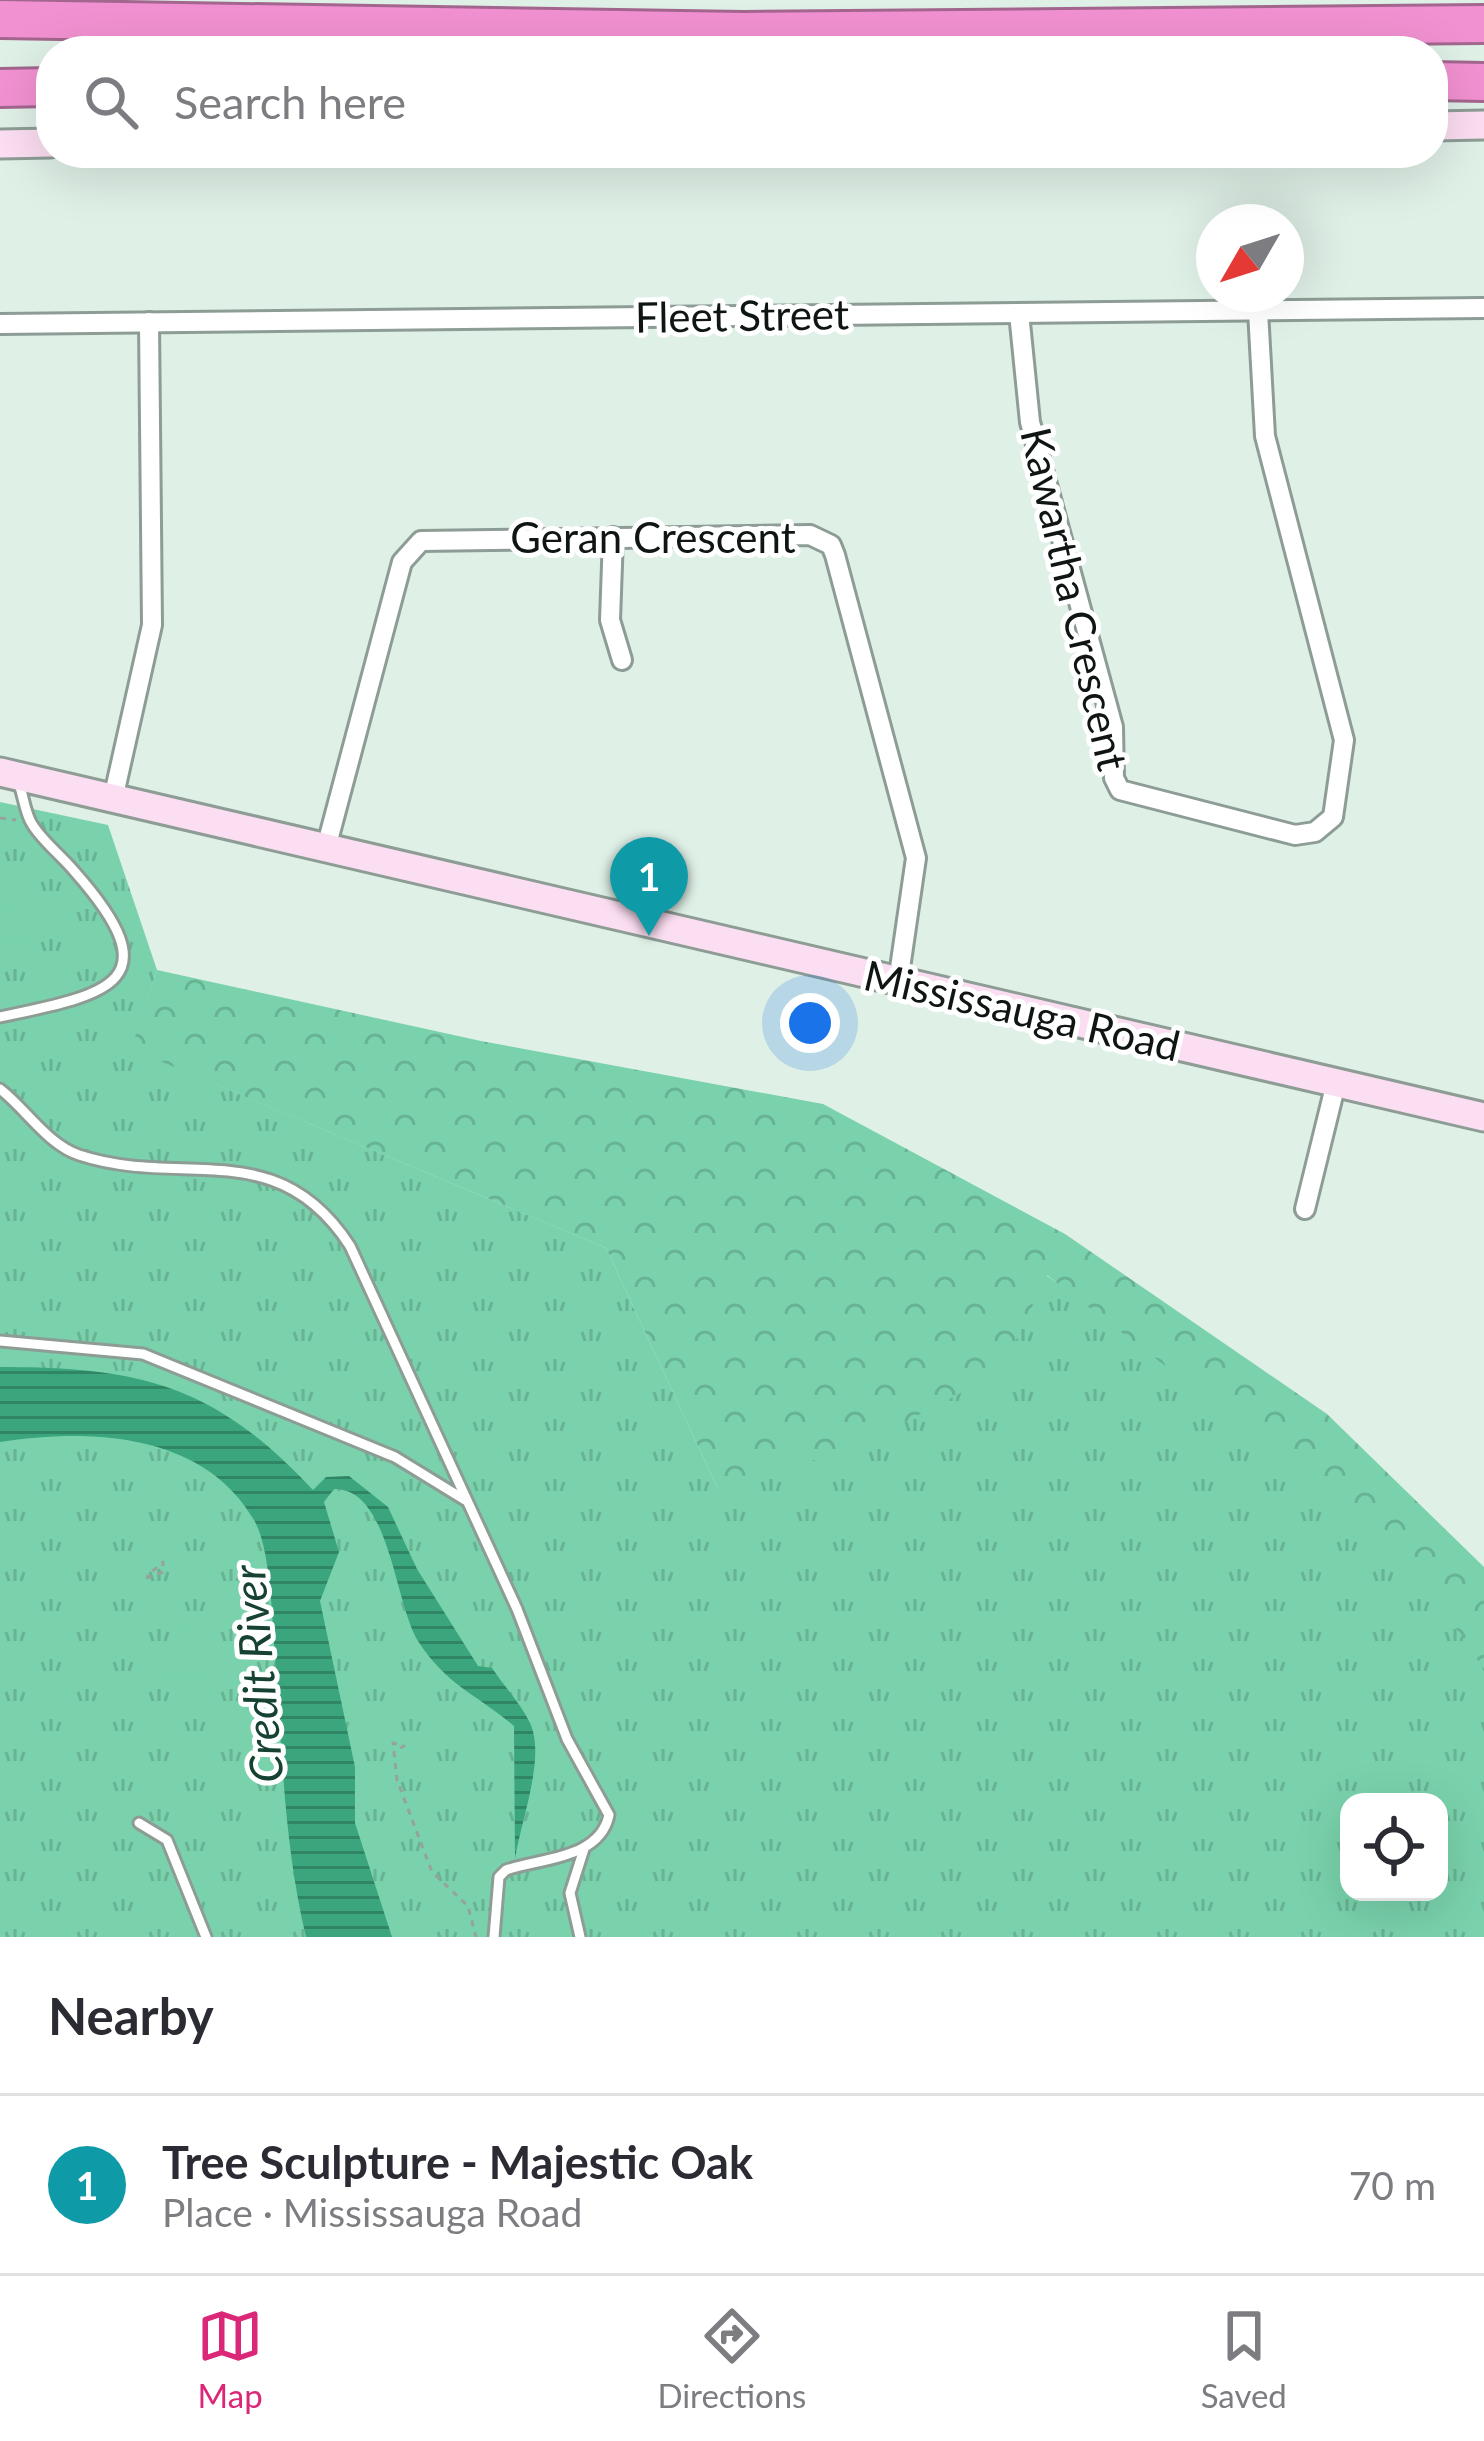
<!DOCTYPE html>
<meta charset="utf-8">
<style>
:root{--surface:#fff;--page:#f2f2f3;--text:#2b2b33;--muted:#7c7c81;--line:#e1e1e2;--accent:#db2777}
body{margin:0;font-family:Lato,sans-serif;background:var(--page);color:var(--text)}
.controls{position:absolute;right:36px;bottom:36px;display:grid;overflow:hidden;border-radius:24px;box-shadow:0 12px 48px #0002}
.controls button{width:108px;height:108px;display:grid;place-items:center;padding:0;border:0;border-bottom:3px solid var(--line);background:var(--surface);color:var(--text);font:60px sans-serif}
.compass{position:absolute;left:1196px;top:204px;width:108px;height:108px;border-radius:50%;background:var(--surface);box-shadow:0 12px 48px #0002;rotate:231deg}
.you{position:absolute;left:810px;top:1023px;width:42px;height:42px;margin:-30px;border:9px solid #fff;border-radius:50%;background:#1a73e8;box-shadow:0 0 0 18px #1a73e833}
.badge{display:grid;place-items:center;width:78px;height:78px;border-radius:50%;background:var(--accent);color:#fff;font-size:39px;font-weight:700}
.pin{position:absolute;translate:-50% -99px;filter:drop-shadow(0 3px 6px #0008)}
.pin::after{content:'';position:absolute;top:63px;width:42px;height:36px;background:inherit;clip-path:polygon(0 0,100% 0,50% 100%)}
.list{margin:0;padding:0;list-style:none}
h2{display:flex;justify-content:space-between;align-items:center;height:156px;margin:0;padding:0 48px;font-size:51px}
h2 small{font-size:39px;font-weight:400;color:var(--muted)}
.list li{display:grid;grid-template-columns:78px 1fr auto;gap:36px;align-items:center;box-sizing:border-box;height:180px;padding:0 48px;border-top:3px solid var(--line)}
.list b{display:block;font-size:45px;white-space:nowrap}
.list p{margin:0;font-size:39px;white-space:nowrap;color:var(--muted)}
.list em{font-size:39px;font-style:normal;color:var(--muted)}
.icon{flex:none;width:66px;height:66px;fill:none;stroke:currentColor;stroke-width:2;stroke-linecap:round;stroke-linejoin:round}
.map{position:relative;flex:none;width:1484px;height:1937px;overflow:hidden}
.search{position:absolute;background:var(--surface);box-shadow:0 12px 48px #0002;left:36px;right:36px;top:36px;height:132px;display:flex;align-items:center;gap:30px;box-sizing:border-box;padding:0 42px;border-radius:48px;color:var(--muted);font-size:45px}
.sheet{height:336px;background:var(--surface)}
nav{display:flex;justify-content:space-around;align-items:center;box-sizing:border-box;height:168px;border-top:3px solid var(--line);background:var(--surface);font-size:33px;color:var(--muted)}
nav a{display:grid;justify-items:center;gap:6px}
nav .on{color:var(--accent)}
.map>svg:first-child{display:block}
.grass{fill:url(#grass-tufts);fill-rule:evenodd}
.forest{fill:url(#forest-crowns)}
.garden{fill:#79d2ac}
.water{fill:url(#water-rules)}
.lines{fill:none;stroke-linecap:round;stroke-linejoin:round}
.lane-casing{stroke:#8d9d95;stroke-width:15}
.street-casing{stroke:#8d9d95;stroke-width:24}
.secondary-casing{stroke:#8d9d95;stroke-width:33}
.highway-casing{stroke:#a3668e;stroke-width:42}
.path{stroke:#96a39c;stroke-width:3;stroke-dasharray:6 6;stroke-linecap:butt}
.lane{stroke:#fff;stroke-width:9}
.street{stroke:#fff;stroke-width:18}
.secondary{stroke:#fbdef1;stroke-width:27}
.highway{stroke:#f291d1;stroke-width:36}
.labels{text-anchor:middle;stroke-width:10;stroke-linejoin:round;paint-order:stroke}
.street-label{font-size:42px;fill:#0f1512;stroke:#fff}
.water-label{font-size:45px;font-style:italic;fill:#164231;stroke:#fff}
</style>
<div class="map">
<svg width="1484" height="1937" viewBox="0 0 1484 1937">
<defs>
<pattern id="grass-tufts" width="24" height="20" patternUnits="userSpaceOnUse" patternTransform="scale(3)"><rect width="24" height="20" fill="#79d2ac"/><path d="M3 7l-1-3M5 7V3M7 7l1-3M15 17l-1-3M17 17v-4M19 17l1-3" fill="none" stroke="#67b393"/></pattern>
<pattern id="forest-crowns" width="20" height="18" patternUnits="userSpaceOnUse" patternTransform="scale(3)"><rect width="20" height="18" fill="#79d2ac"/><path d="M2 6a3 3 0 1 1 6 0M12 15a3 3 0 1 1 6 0" fill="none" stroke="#67b393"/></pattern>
<pattern id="water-rules" width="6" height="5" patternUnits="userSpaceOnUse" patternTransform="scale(3)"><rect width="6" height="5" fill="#3ba57d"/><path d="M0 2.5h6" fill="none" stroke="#308565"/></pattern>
</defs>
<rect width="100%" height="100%" fill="#dff0e7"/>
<path class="grass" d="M0,802L108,825L157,970L132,1049L606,1248L717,1487L1046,1275L1440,1545L1484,1619V1937H0ZM1349,1802H1439V1892H1349Z"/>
<path class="forest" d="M157,970L481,1041L823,1104L1065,1234L1327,1414L1484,1567V1669L1401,1547L1047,1275L1001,1372L851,1450L717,1487L606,1248L131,1049Z"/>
<g class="garden">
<path d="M0,904L31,914V934L0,943Z"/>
<path d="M195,1627L210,1638L213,1662L202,1673L167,1678L161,1665C167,1647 175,1630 195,1627Z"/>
</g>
<path class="water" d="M0,1367C141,1367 215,1385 313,1490L326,1477L349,1476L388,1507L417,1569L478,1666L492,1668C504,1686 521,1704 530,1723C546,1757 521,1820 515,1859L514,1726C475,1693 447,1686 418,1641C394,1602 390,1488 334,1489L324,1502L339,1552L320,1601L355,1767V1823L392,1937H306C284,1845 282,1750 275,1656C272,1621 271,1549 254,1520C203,1432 89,1428 0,1442Z"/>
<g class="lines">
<defs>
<g id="lane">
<path d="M0,1017C111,994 172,982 75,872C62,856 42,841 32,824C25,814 23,793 18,781"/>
<path d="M0,1089C26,1109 47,1144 79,1155C182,1189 277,1133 350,1246L517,1609L567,1739L609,1815C600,1859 541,1858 506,1870L499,1877L494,1937"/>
<path d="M0,1341L143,1354L395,1457L465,1500"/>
<path d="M139,1823L167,1840L206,1937"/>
<path d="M580,1937L570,1893L584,1849"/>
</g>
<g id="street">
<path d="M1019,313L1030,422L1113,727L1114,778L1120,790L1295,835L1315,832L1333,817L1344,740L1265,436L1258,311"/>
<path d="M0,324L1484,308"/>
<path d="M613,537L610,620L622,660"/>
<path d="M113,799L152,625L149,322"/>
<path d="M326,848L402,562L421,541L810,535L831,545L835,555L916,858L898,982"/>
<path d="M1305,1209L1336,1083"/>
</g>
<g id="secondary">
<path d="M1433,126L1484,125"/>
<path d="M0,144L51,143"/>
<path d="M0,772L1484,1117"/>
</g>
<g id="highway">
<path d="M0,19L744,31L1484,24"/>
<path d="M1433,81L1484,82"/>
<path d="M0,88L51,87"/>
</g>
</defs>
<use href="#lane" class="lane-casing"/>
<use href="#street" class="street-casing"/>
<use href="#secondary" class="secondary-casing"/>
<use href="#highway" class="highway-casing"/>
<g class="path">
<path d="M0,818L16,820"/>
<path d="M146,1578L163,1572V1562L147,1576"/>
<path d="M400,1748L404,1746L393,1743L397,1780L432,1872L468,1906L476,1937"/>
</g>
<use href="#lane" class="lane"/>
<use href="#street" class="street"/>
<use href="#secondary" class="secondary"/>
<use href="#highway" class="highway"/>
</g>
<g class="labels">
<g class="street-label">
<text transform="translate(742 316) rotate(-1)" y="15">Fleet Street</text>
<text x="653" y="553">Geran Crescent</text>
<text transform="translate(1074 599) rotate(77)" y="15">Kawartha Crescent</text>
<text transform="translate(1022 1011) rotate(13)" y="15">Mississauga Road</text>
</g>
<g class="water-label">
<text transform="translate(258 1674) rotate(-95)" y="16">Credit River</text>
</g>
</g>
</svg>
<div class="controls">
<button><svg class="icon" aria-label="locate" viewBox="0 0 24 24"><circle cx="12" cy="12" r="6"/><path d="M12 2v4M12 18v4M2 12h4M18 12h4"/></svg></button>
</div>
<svg class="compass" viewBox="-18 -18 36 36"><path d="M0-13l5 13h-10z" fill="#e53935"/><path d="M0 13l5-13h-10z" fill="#7c7c81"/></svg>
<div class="you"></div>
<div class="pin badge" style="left:649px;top:936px;background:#0f9aa8">1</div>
<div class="search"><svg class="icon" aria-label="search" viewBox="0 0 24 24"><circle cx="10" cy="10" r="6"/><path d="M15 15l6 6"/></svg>Search here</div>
</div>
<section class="sheet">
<h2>Nearby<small></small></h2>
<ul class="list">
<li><span class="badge" style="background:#0f9aa8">1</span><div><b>Tree Sculpture - Majestic Oak</b><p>Place · Mississauga Road</p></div><em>70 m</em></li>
</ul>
</section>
<nav>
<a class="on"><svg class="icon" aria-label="map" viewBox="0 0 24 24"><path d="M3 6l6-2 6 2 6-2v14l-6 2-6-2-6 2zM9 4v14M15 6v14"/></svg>Map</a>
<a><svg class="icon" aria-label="directions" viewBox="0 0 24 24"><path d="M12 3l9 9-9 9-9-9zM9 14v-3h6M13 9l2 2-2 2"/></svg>Directions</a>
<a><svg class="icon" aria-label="saved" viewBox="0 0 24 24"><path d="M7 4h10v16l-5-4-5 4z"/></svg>Saved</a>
</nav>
